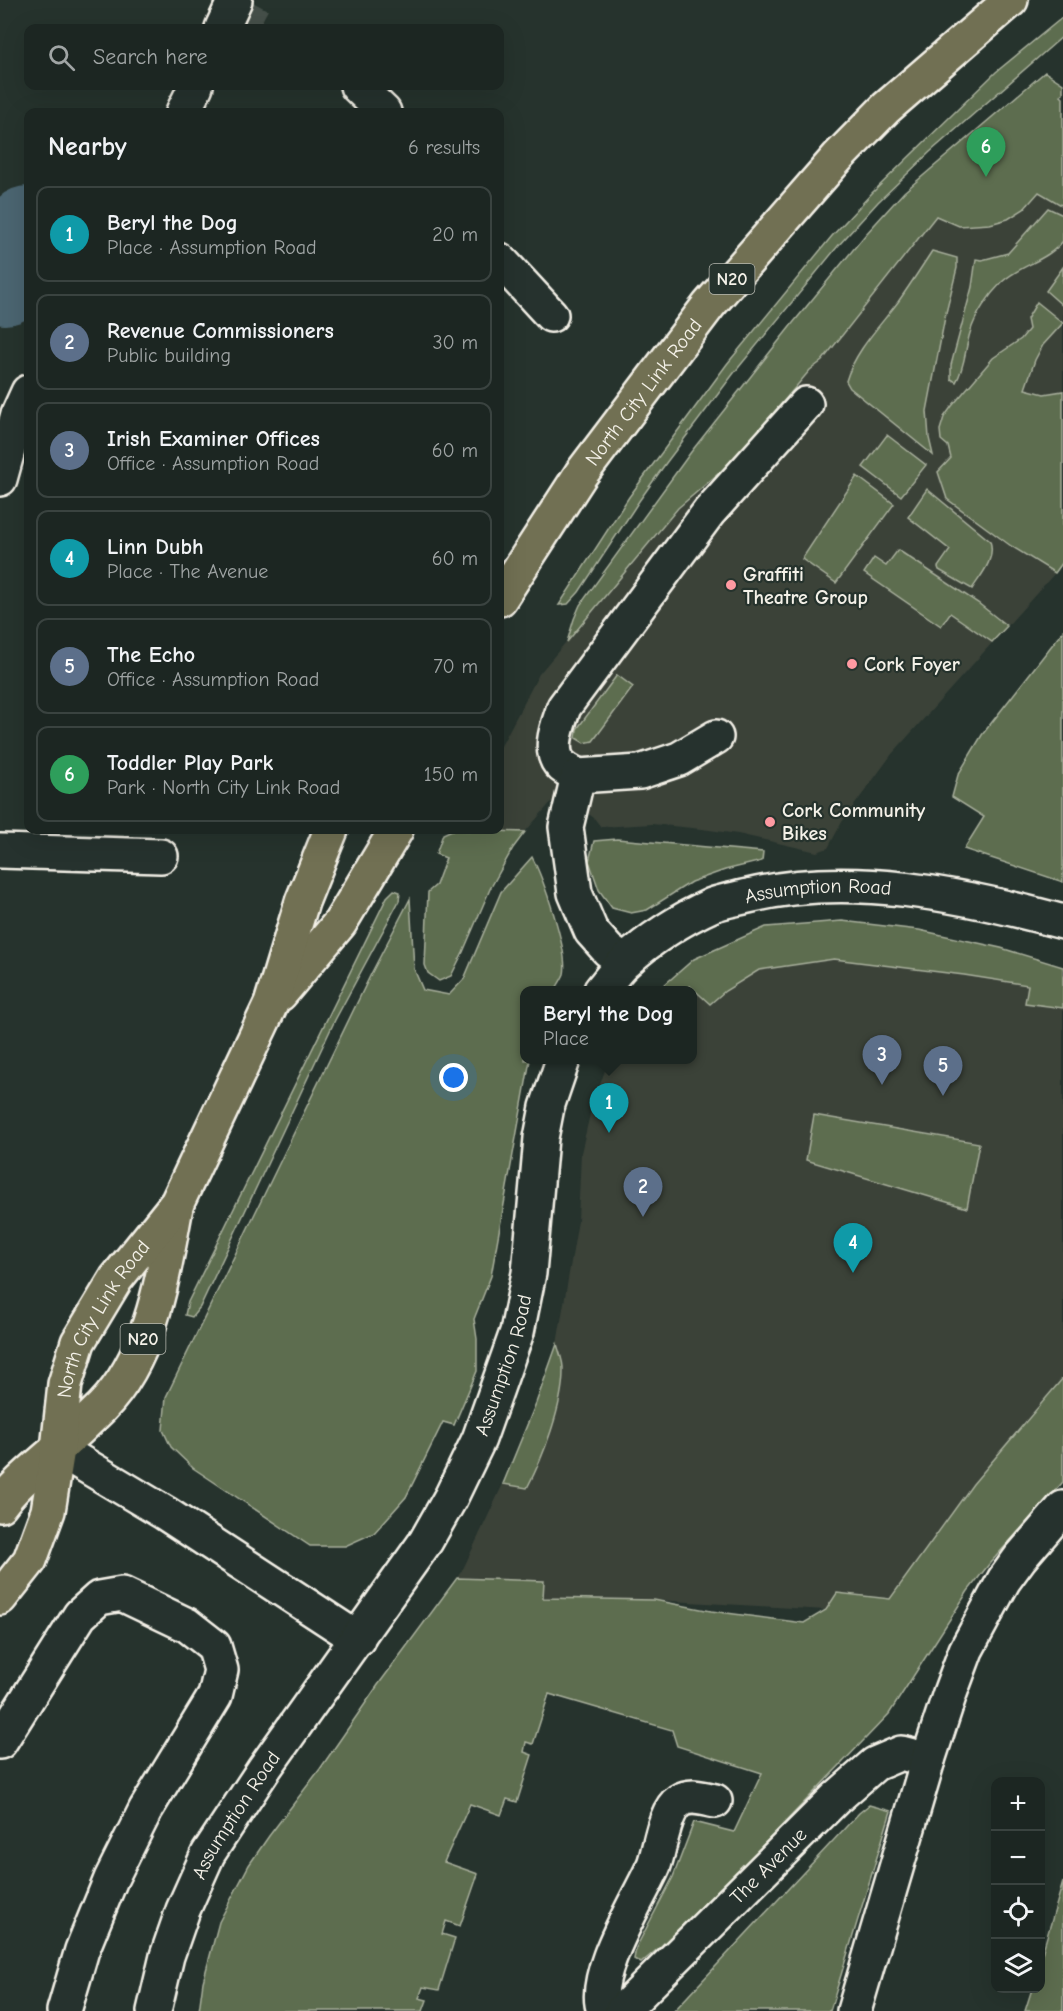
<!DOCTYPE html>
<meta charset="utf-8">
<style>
:root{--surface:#1c2622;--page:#252e2a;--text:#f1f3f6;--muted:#a0a5a5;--line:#3a4340;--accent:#1a73e8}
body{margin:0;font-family:"Comic Neue",sans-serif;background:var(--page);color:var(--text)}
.controls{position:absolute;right:18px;bottom:18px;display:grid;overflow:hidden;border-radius:12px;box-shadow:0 6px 24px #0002}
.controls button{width:54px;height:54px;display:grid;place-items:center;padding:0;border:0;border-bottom:2px solid var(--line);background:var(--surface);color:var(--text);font:30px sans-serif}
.you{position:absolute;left:454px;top:1078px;width:21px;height:21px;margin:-15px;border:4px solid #fff;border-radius:50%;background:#1a73e8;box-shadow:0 0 0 9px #1a73e833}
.badge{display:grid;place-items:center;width:39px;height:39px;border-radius:50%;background:var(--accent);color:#fff;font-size:20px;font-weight:700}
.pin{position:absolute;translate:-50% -50px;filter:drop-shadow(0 2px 3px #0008)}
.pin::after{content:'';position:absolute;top:32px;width:21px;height:18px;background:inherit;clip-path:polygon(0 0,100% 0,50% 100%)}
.popup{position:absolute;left:520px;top:986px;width:177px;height:78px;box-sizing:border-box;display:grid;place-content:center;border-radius:12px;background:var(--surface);filter:drop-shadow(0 2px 4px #0005);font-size:20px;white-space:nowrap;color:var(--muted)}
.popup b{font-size:22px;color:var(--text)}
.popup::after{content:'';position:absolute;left:50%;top:100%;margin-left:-12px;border:12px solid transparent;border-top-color:var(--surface)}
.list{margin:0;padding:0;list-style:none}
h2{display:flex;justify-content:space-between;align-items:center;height:78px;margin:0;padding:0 24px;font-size:26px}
h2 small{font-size:20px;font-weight:400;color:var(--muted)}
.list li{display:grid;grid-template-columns:39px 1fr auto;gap:18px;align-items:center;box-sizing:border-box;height:96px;margin:0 12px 12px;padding:0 12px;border:2px solid var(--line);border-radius:12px}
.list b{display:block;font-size:22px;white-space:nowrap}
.list p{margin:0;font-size:20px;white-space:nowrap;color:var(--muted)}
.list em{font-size:20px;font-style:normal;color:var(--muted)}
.icon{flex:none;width:33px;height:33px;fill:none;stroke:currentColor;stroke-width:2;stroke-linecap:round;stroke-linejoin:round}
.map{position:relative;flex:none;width:1063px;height:2011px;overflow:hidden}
.search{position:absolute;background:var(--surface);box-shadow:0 6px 24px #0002;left:24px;top:24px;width:480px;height:66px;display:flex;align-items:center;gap:15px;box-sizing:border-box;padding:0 21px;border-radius:12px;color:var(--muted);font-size:22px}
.panel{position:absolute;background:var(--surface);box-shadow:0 6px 24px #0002;left:24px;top:108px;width:480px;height:726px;border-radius:12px}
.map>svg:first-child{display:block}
.built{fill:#3b4239}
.green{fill:#5d6d4f;stroke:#a8af9c;stroke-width:1.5}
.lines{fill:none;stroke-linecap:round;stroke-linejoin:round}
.river{stroke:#4c6571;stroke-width:86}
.minor-tunnel{stroke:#455049;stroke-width:33;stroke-dasharray:33 16;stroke-linecap:butt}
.minor-casing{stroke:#f4f1e8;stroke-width:38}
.highway-casing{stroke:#f4f1e8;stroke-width:38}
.minor{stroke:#26332d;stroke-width:33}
.highway{stroke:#716f52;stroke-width:33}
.poi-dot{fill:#ff9aa2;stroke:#26332d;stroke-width:2}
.labels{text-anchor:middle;stroke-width:4.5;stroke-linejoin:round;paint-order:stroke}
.shield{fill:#26332d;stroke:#b6b8b0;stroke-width:1.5}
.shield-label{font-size:18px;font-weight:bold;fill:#f4f1e8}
.street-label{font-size:20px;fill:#f4f1e8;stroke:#26332d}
.poi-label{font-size:20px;font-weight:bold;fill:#f4f1e8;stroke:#26332d;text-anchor:start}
</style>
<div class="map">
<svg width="1063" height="2011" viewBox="0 0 1063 2011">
<rect width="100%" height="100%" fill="#26332d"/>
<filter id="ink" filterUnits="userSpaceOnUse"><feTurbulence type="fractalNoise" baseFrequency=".0167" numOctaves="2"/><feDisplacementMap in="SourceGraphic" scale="12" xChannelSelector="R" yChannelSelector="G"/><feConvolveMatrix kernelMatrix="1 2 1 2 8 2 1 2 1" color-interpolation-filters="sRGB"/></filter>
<g filter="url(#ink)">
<g class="built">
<path d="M972,152L1063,206V391L1044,394L1011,546L1055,573L892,754L842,822L828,848L817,852L738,834L702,829L652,824L601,827L594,818L586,812L553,800L525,832L472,831V830H500V748L539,674L678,509L698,491Z"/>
<path d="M842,921L919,930L1001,948L1063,967V1378L973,1484L890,1599L838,1594L826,1610L654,1600L543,1598V1581L457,1578L464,1567L503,1484L536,1403L557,1344L578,1221L581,1153L591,1110L608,1062L610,1060H693V990H666L663,986L694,959L766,927Z"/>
</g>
<g class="green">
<path d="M1063,17V36L930,152L878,202L838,246L734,373L666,463L639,501L579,592L568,604L559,605L629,497L727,364L832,236L872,193L996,72Z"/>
<path d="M1045,72L1063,84V93L1060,95L1063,98V206L1039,192L1024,209L1008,219L990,224L959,226L936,216L822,361L810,370L732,462L678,508L567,642L574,619L580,605L691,452L793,323L866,234L904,192Z"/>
<path d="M1048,208L1063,215V241C1047,261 1020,265 1002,282C989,295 975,315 970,333C965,349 965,367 956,382L951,379V365L972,287L976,259L982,260L1008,253Z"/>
<path d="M932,251L957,258V268L945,317L927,411L929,438L933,455L850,388L846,381C855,351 879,327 898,302C910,285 921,268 932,251Z"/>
<path d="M1063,267V306L1046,291Z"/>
<path d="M1037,302L1063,323L1043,345L1035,360L1025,389L1044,394L1063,391V562L1055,573L1011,546L947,499L938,472L951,458L948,446L941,440L940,430L944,417L952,406L993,358L1021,339L1029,329L1027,319Z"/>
<path d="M887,435L926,465L901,496L863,467Z"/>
<path d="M857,476L894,504L836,583L802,559Z"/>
<path d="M927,489L990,541C996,559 981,575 972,589L939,570L938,567L950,550L908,517Z"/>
<path d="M898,550L978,603L1007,626L992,642L950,613L941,626L864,573L874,558L886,566Z"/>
<path d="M1063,631V882L964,849L984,817L952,797L958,775L982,735Z"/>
<path d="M617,675L633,687L593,741L584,743L576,738L577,729Z"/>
<path d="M452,830L525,832L513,848L490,889L463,952L451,976L439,981L428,973L425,965L428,892L436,885L446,858L436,854L443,834Z"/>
<path d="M617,839L763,852L762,861L725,870L691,882L647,910L631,913L612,908L599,890L589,861L594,841Z"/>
<path d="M532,857C543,878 569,952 564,974C562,979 558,985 555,990H525V1060H530L491,1276L474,1319L477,1339V1371L454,1425L443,1422L406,1497L374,1533L345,1546H310L193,1468L171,1447L163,1430L166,1397L371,974L410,899L414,969L423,990L449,995L464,979L501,892Z"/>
<path d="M394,890L400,892L399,901L335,1020L200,1307L192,1317L185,1315L188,1302L387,897Z"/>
<path d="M842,921L919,930L1001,948L1063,967V1008L1025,1003L1028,985L964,975L834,959L759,970L725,991L710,1004L690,986L686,990H667L663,986L694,959L766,927Z"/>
<path d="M814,1115L979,1143L967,1208L806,1160Z"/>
<path d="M557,1344C559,1352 564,1362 563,1371C563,1405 543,1458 527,1488L503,1484L536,1403Z"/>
<path d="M1063,1378V1482L990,1563L968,1591L889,1714L746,1863L660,1947L641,1963L634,1959L636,1948L673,1877L694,1822L734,1832L762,1773L677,1746L672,1730L549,1694L533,1744L526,1742L524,1752L532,1755L517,1802L507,1799L501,1815L470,1804L444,1862L478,1874L460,1926L446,1921L442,1934L455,1938L439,1990L423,1987L419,1998L427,2000L423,2011H199L203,1982L219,1922L249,1865L269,1836L320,1769L378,1685L457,1578L544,1581L543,1598L654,1600L711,1611L804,1623L826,1610L837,1593L890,1599L973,1484Z"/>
<path d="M869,1805L891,1811L830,2011H674L859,1813Z"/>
<path d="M1063,1882V2011H1025L1032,1989L1040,1988L1041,1957Z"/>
</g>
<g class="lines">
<path class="river" d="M5,282L28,229"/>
<path class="minor-tunnel" d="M231,9L266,28"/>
<defs>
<g id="minor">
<path d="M222,28L235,0"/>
<path d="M357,86L384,112"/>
<path d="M183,112L196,86"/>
<path d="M500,260L551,315"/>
<path d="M0,479L18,414L28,392"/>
<path d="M578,776C573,773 567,770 562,766C546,751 559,723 564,707L709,512L806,404"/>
<path d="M0,851L161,856"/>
<path d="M624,962L608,950L591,931L575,893L566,827L578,776L640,772L679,759L716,737"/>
<path id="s1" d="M601,990C609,981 616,970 625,962C648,940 683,918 712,905C723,901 736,899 748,896C849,871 964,895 1063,922"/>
<path d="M58,1449L165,1513L358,1639"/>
<path d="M0,1742L80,1615L99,1598L122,1594L187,1625L214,1646L221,1670L215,1696L146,1809L111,1879L82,1950L64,2011"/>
<path id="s2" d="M154,2011L167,1956L183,1910L208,1854L264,1769L426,1541L451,1497L479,1439L517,1332L529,1273L541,1138L547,1107L563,1060"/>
<path d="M604,2011C589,1976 640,1898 654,1865C660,1849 664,1811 679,1801C690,1794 703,1798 715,1801"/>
<path id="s3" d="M622,2011L835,1799L875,1764L901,1753L928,1760"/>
<path d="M854,2011L928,1760L950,1693L966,1650L1004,1580L1020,1558L1063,1508"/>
</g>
<g id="highway">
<path id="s4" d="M500,599L581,474L709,305L838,157L886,108L1011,0"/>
<path d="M280,994L340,923L396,830"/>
<path d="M0,1505C15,1484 36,1468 55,1451C71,1437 87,1422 102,1407C152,1356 163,1275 176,1207"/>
<path id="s5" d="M0,1598L30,1560L48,1511L58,1449L65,1384L78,1342L116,1279L177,1203L271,1004L302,902L331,830"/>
</g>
</defs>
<use href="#minor" class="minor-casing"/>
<use href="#highway" class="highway-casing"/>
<use href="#minor" class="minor"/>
<use href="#highway" class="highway"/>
</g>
</g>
<g class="poi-dot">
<circle cx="731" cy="585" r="6"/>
<circle cx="852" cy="664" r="6"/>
<circle cx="770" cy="822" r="6"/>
</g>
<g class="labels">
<g class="shield">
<rect x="709.5" y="264" width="45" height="30" rx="4.5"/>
<rect x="120.5" y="1324" width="45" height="30" rx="4.5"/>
</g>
<g class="shield-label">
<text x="732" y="285">N20</text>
<text x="143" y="1345">N20</text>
</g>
<g class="street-label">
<text dy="7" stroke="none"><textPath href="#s4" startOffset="252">North City Link Road</textPath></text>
<text dy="7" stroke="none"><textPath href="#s1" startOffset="249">Assumption Road</textPath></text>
<text dy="7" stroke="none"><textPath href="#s5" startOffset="304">North City Link Road</textPath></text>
<text dy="7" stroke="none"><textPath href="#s2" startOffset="741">Assumption Road</textPath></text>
<text dy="7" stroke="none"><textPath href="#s2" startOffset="214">Assumption Road</textPath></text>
<text dy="7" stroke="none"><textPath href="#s3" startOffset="206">The Avenue</textPath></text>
</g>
<g class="poi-label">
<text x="743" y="581">Graffiti<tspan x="743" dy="23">Theatre Group</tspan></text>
<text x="864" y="671">Cork Foyer</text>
<text x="782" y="817">Cork Community<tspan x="782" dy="23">Bikes</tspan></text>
</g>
</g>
</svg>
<div class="controls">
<button>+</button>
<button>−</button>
<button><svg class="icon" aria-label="locate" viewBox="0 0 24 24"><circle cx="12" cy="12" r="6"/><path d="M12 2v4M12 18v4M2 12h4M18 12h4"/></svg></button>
<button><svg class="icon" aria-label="layers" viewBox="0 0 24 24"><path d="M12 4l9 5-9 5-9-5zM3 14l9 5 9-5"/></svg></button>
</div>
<div class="you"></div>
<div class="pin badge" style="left:609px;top:1133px;background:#0f9aa8">1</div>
<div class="popup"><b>Beryl the Dog</b>Place</div>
<div class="pin badge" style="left:643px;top:1217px;background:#5c6f8a">2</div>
<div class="pin badge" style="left:882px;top:1085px;background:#5c6f8a">3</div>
<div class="pin badge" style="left:853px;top:1273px;background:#0f9aa8">4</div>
<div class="pin badge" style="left:943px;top:1096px;background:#5c6f8a">5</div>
<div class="pin badge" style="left:986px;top:177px;background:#2e9e5b">6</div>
<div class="search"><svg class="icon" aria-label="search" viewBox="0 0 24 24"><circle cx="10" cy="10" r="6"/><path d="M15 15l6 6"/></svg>Search here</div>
<section class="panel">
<h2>Nearby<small>6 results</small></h2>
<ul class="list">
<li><span class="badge" style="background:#0f9aa8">1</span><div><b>Beryl the Dog</b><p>Place · Assumption Road</p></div><em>20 m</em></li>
<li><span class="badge" style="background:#5c6f8a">2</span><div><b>Revenue Commissioners</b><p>Public building</p></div><em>30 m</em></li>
<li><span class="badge" style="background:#5c6f8a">3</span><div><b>Irish Examiner Offices</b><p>Office · Assumption Road</p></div><em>60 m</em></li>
<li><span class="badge" style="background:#0f9aa8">4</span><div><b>Linn Dubh</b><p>Place · The Avenue</p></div><em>60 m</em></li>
<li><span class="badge" style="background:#5c6f8a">5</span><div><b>The Echo</b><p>Office · Assumption Road</p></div><em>70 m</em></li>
<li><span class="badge" style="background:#2e9e5b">6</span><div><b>Toddler Play Park</b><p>Park · North City Link Road</p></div><em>150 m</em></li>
</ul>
</section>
</div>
